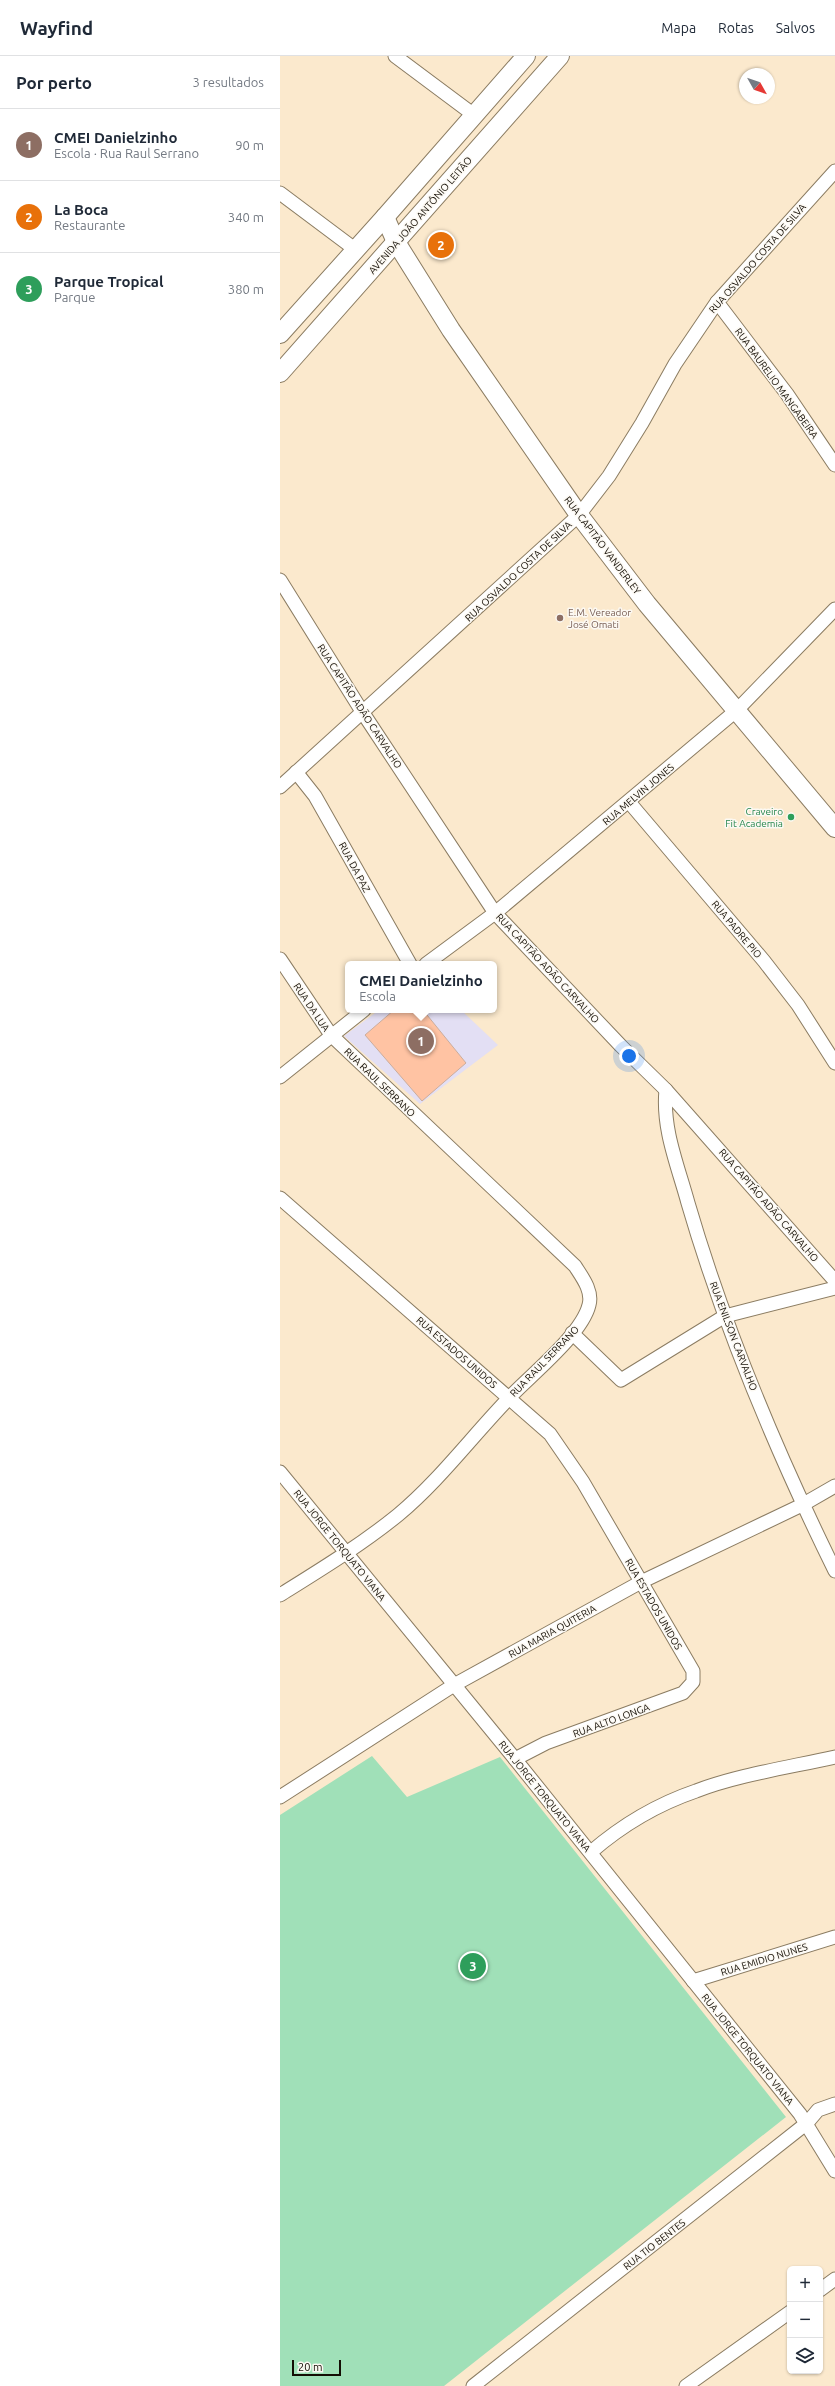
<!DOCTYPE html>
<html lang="pt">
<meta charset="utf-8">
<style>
:root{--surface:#fff;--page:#f6f6f7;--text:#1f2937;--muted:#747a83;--line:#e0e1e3;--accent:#0f766e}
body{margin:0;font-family:Ubuntu,sans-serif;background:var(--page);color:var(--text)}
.controls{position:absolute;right:12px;bottom:12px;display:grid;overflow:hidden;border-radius:6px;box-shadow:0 1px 3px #0004}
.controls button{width:36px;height:36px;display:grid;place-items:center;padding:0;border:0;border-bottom:1px solid var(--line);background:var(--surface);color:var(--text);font:20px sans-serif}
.compass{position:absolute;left:459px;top:12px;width:36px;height:36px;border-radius:50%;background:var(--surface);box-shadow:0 1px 3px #0004;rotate:130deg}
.scale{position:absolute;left:12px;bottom:10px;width:49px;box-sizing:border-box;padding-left:4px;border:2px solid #140e05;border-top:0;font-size:11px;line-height:14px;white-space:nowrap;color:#140e05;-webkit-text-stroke:3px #fcf9f3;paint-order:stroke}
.you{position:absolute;left:349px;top:1000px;width:14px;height:14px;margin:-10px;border:3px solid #fff;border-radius:50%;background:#1a73e8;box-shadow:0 0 0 6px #1a73e833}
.badge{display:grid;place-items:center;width:26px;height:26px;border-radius:50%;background:var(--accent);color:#fff;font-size:13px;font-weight:700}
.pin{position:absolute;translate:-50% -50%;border:2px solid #fff;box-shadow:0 1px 4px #0006}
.popup{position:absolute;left:65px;top:905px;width:152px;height:52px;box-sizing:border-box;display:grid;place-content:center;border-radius:6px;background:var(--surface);filter:drop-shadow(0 1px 3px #0005);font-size:13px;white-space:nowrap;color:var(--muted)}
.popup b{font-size:15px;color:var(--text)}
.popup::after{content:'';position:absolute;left:50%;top:100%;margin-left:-8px;border:8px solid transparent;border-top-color:var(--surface)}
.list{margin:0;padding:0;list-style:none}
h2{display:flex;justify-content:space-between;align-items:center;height:52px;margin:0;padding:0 16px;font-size:17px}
h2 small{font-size:13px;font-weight:400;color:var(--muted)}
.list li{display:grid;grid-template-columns:26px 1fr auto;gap:12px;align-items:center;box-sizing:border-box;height:72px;padding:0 16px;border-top:1px solid var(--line)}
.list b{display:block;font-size:15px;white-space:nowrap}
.list p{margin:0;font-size:13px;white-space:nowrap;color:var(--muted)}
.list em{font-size:13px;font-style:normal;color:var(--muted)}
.icon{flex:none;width:22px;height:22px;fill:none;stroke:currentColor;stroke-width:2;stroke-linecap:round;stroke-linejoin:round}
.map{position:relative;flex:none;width:555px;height:2330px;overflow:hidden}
header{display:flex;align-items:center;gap:24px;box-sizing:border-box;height:56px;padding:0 20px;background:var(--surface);border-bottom:1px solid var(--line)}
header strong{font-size:19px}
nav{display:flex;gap:22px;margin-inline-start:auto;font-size:14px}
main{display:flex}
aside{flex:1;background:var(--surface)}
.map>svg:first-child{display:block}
.education{fill:#e3dff4}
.green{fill:#a0e0b8}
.building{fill:#ffc3a3;stroke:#cbad9d}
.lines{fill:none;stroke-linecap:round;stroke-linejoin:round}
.street-casing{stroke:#8b7c62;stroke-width:15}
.secondary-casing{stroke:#8b7c62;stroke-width:20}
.street{stroke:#fff;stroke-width:13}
.secondary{stroke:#fff;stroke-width:18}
.education-dot{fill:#8d6e63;stroke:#fcf9f3;stroke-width:1.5}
.leisure-dot{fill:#2e9e5b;stroke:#fcf9f3;stroke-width:1.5}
.labels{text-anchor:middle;stroke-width:3;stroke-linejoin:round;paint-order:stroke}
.street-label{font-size:10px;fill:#140e05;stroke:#fcf9f3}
.education-label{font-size:10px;fill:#785e54;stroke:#fcf9f3;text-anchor:start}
.leisure-label{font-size:10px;fill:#27864d;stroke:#fcf9f3;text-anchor:end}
</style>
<header>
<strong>Wayfind</strong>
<nav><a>Mapa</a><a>Rotas</a><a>Salvos</a></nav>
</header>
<main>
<aside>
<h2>Por perto<small>3 resultados</small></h2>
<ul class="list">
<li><span class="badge" style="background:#8d6e63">1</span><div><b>CMEI Danielzinho</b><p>Escola · Rua Raul Serrano</p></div><em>90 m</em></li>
<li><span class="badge" style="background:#e8710a">2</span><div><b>La Boca</b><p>Restaurante</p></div><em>340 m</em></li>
<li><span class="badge" style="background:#2e9e5b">3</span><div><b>Parque Tropical</b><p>Parque</p></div><em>380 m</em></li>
</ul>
</aside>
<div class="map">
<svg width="555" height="2330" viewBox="0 0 555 2330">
<rect width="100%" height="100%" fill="#fbe9cd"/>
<path class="education" d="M99,954H181L218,989L140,1048L64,980Z"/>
<path class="green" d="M92,1700L127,1741L220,1701L506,2061L164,2330H0V1759Z"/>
<path class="building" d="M114,954H143L186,1007L142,1045L85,979Z"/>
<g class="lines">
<defs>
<g id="street">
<path d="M115,0L194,59"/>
<path d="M0,137L76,194"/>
<path d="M437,246L507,338L555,409"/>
<path d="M0,524L83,657L215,857L341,990L386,1034L555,1225"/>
<path d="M16,716L35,740L130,908"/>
<path d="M0,731L299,459L329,420L362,367L395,308L437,246L555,115"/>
<path d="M349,746L484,905L518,949L555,1007"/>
<path d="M0,903L51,979L295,1210C302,1221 313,1235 309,1249C302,1278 252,1318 231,1340C193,1379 160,1424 118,1459C81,1489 40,1514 0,1539"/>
<path d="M146,908L215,857L457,654L555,553"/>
<path d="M0,1021L84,954"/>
<path d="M386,1034C382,1073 398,1110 408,1147C445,1274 497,1397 555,1515"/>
<path d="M0,1142L270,1378L303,1426L413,1615V1626L403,1637L266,1687L235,1703"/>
<path d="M292,1277L341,1324L445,1260L555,1232"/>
<path d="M0,1416L235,1703L520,2058L555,2115"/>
<path d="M0,1741L174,1629L361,1526L522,1449L555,1430"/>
<path d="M311,1796C341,1770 378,1748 416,1735C457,1719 511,1711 555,1701"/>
<path d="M413,1925L555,1881"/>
<path d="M540,2234L555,2223"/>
<path d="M193,2330L527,2067L538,2054L555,2048"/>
<path d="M406,2330L510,2256"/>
</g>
<g id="secondary">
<path d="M105,161L116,186L171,274L299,459L367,548L555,772"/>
<path d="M0,278L105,161L246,0"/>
<path d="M0,317L280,0"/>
</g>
</defs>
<use href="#street" class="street-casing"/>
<use href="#secondary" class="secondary-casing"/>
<use href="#street" class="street"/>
<use href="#secondary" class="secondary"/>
</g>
<circle class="education-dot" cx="280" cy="562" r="4"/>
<circle class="leisure-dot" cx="511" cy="761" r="4"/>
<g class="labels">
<g class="street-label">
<text transform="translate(140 159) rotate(-49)" y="4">AVENIDA JOÃO ANTÔNIO LEITÃO</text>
<text transform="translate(477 202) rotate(-49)" y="4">RUA OSVALDO COSTA DE SILVA</text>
<text transform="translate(497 327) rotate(54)" y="4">RUA BAURELIO MANGABEIRA</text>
<text transform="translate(323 489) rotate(53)" y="4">RUA CAPITÃO VANDERLEY</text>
<text transform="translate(238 515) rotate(-43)" y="4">RUA OSVALDO COSTA DE SILVA</text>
<text transform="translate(80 650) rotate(57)" y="4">RUA CAPITÃO ADÃO CARVALHO</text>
<text transform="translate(358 738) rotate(-40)" y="4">RUA MELVIN JONES</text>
<text transform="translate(75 811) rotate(62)" y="4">RUA DA PAZ</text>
<text transform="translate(457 873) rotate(50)" y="4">RUA PADRE PIO</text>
<text transform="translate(268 912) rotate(47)" y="4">RUA CAPITÃO ADÃO CARVALHO</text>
<text transform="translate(32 951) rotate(56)" y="4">RUA DA LUA</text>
<text transform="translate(100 1026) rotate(44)" y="4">RUA RAUL SERRANO</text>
<text transform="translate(489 1149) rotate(49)" y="4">RUA CAPITÃO ADÃO CARVALHO</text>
<text transform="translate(454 1280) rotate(69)" y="4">RUA ENILSON CARVALHO</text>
<text transform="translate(177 1296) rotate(41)" y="4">RUA ESTADOS UNIDOS</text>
<text transform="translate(264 1305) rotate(-46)" y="4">RUA RAUL SERRANO</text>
<text transform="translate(60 1489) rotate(51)" y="4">RUA JORGE TORQUATO VIANA</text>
<text transform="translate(374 1548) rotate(60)" y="4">RUA ESTADOS UNIDOS</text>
<text transform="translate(272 1575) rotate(-29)" y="4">RUA MARIA QUITERIA</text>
<text transform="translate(331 1664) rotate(-20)" y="4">RUA ALTO LONGA</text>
<text transform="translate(265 1740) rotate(51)" y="4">RUA JORGE TORQUATO VIANA</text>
<text transform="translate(484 1903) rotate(-17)" y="4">RUA EMIDIO NUNES</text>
<text transform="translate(468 1993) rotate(51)" y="4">RUA JORGE TORQUATO VIANA</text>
<text transform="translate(374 2188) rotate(-38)" y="4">RUA TIO BENTES</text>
</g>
<g class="education-label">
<text x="288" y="560">E.M. Vereador<tspan x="288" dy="12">José Omati</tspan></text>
</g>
<g class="leisure-label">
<text x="503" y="759">Craveiro<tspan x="503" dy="12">Fit Academia</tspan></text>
</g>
</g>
</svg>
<div class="controls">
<button>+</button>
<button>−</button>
<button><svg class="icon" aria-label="layers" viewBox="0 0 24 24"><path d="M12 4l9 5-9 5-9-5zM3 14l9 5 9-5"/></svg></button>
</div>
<svg class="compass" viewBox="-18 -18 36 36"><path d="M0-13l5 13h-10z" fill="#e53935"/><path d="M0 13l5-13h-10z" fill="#747a83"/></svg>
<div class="scale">20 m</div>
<div class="you"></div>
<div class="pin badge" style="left:141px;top:985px;background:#8d6e63">1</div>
<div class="popup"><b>CMEI Danielzinho</b>Escola</div>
<div class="pin badge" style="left:161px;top:189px;background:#e8710a">2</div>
<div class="pin badge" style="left:193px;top:1910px;background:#2e9e5b">3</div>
</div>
</main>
